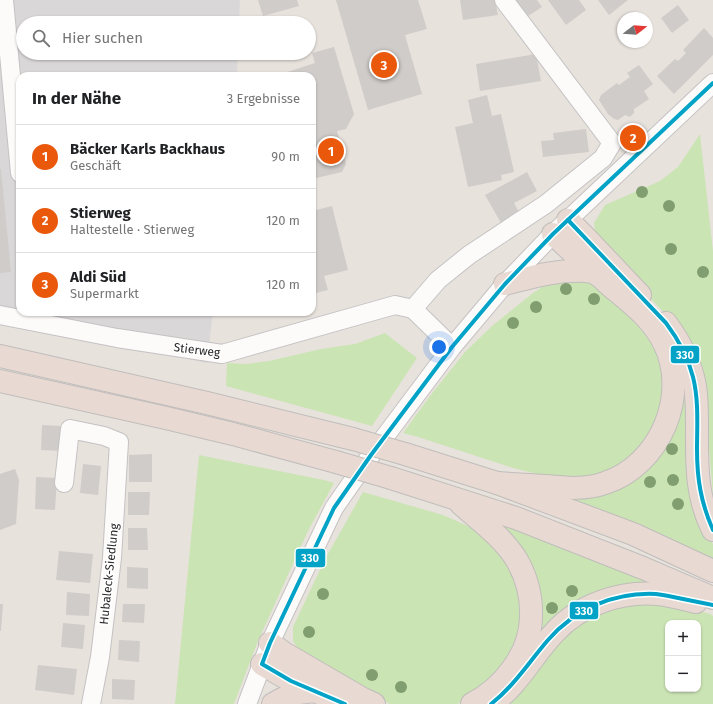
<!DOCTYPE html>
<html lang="de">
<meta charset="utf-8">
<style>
:root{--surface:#fff;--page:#f2f2f2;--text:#202124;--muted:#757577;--line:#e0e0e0;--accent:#ea580c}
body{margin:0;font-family:"Fira Sans",sans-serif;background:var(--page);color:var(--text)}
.controls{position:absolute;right:12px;bottom:12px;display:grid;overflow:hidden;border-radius:8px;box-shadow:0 1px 3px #0004}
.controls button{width:36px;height:36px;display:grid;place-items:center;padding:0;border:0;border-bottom:1px solid var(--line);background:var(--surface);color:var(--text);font:20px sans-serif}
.compass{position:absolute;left:617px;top:12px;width:36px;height:36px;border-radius:50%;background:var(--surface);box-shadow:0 1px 3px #0004;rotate:73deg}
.you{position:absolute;left:439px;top:347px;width:14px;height:14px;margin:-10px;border:3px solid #fff;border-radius:50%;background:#1a73e8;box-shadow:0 0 0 6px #1a73e833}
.badge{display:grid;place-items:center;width:26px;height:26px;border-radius:50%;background:var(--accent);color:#fff;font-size:13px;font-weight:700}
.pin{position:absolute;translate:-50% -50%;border:2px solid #fff;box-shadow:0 1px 4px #0006}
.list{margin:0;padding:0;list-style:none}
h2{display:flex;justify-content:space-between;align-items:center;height:52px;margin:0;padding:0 16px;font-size:17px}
h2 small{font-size:13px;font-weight:400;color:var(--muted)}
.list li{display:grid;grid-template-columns:26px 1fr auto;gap:12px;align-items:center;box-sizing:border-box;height:64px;padding:0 16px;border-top:1px solid var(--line)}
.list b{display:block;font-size:15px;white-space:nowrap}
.list p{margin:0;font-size:13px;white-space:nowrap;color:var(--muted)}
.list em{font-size:13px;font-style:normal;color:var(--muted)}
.icon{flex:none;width:22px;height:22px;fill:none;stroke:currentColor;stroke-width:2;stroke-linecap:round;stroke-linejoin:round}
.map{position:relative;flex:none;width:713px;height:704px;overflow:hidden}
.search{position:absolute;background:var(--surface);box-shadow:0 1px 3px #0004;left:16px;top:16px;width:300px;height:44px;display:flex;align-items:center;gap:10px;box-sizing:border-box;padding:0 14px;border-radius:22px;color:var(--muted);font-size:15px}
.panel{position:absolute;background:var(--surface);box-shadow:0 1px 3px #0004;left:16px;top:72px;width:300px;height:244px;border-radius:12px}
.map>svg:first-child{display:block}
.industrial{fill:#dad7d9}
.green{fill:#cbe4b4;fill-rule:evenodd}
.building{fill:#d0ccc9}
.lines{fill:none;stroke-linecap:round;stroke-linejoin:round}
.minor-casing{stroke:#c4c2c3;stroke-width:20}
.highway-casing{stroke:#c0bdbc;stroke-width:24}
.minor{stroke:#fcfbfa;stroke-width:18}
.highway{stroke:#e8dad2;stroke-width:22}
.highway-bridge-casing{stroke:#c0bdbc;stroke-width:24;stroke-linecap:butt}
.highway-bridge{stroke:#e8dad2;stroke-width:22}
.bus-1-casing{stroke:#fff;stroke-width:7}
.bus-1{stroke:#02a3c6;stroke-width:4}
.tree{fill:#819e70}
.labels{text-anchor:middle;stroke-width:3;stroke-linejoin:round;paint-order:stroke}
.street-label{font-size:12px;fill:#282828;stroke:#fff}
.line-badge{stroke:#fff;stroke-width:1.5}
.badge-label{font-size:11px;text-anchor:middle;font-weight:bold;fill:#fff}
</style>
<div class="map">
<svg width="713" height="704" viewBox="0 0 713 704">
<rect width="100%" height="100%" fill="#e8e2dd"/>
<path class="industrial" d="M0,0H240L239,23H23V53H238L237,76H20V312H213L207,363L0,318Z"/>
<g class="green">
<path d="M700,134L713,251V497L709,448L707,404L671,320L606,252L596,237L594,223L605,205L660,181L678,167Z"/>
<path d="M582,279L597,285L624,304L657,349L662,368L665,390L658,418L647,439L630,458L608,474L579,479L549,477L513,468L418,437L403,433L430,396L465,352L492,326L533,293L551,281Z"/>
<path d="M385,333L417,358L372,426L226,386L227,363L246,364L269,361L321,349L355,344Z"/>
<path d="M685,379L699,519L713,544V561L567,501L568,496L627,481Z"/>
<path d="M199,455L324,480L334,483L308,531L258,641L234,704H175Z"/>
<path d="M363,492L443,515L477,530L500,550L515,574L522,599V629L514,657L468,700L457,704H390L369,695L299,651L293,641V627L325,559Z"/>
<path d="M505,525L647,580L645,586L551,627L535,634L502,532Z"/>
<path d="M639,602L672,603L710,614L713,616V704H499L556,643L581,621L608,609ZM668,623H698V689H668Z"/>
</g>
<g class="building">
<path d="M258,0H297L299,6L263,16Z"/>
<path d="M336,0H418L427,29L405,35L422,94L368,110Z"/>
<path d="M460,0H495L498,15L463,20Z"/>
<path d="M513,0H537L542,7L525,18Z"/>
<path d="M548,0H579L586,10L566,25Z"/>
<path d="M598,0H628L609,15Z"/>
<path d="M678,5L689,20L672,33L661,18Z"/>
<path d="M704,28L713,38V55L674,94L657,76L675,59L678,61L686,53L683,50Z"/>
<path d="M334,47L354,114L346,129L337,131L346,164L342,172L312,179V76H275L315,63L312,53Z"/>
<path d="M536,54L541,81L480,91L476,64Z"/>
<path d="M639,65L653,84L644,91L649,99L634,109V113L630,117L625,115L618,120L614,119L608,114L599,100L601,95L617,83L619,85L630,77L627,73Z"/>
<path d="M487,95L492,116L501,114L514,172L501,175L502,180L468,187L455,127L473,123L468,100Z"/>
<path d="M586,129L589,152L543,157L541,141L554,140L553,133Z"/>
<path d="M0,169H1L11,272L0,273Z"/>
<path d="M527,172L537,191L514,203L519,212L501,223L485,195Z"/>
<path d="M332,206L348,270L324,276L328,290L312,294V211Z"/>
<path d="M42,425L63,426L62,451L41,450Z"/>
<path d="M152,454V482H129V455Z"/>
<path d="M83,464L101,466L98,495L80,493Z"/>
<path d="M15,469L19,480L16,524L0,530V474Z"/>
<path d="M36,477L57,478L55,510L35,509Z"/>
<path d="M128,492H150L149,515H128Z"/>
<path d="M128,528H147L148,550H128Z"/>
<path d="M59,551L93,554L90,583L56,580Z"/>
<path d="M127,567L148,568V589L127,588Z"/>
<path d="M67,592L90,594L89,616L66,615Z"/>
<path d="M0,604H3L1,631H0Z"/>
<path d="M123,604H145L144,623L122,622Z"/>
<path d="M63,623L85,625L83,649L61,647Z"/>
<path d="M119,640L140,641L139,662L118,660Z"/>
<path d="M38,665L77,669L74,695L35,690Z"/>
<path d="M112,679L135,680L134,700L112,699Z"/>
</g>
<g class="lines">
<defs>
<g id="minor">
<path d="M4,0L20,173"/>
<path d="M413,309L438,280L469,255L546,204L603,158L612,143L504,0"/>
<path d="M0,315L117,338L222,354L395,305L413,309L452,347"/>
<path d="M64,483L70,429L104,436L119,442L112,558L100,657L91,704"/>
<path d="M247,704L270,643L334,508L371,455L452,347L505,284L553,234L713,83"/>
</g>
<g id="highway">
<path d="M568,220L586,238L640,295"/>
<path d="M553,234L594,272"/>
<path d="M666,323C680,342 691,362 695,386C697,398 697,410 697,423C697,460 695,495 713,530"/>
<path d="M0,356L207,403L353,439"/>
<path d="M0,381L166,418L233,434L336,462"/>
<path d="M405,454L497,483L633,534L713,571"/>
<path d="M391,478L516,518L643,568L713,598"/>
<path d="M497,483C513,484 529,485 545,486C566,488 586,490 605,483C660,465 690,395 664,343C654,322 636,307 618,292C612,288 607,283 602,278C600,277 597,274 595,273C592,271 588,272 586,271C558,269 532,277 505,284"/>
<path d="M461,504C480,521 501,536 515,557C526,575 532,597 531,618C530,654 503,688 472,704"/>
<path d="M270,643L284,653L363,699L374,704"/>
<path d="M262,664L291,681L345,704"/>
<path d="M273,704L282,699L298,693L314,691"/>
<path d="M491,704C518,686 532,656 554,633C579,605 620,591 657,594C670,595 683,599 696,602"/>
</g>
</defs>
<use href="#minor" class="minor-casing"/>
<use href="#highway" class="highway-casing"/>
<use href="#minor" class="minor"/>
<use href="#highway" class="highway"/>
<defs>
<g id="highway-bridge">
<path d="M353,439L405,454"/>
<path d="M336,462L391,478"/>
</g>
</defs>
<use href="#highway-bridge" class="highway-bridge-casing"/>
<use href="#highway-bridge" class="highway-bridge"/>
<defs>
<g id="bus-1">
<path d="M568,220L666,323C678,339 688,357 693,377C699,401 697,426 697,450C697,479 701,503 713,530"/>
<path d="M345,704L291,681L262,664L270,643L334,508L371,455L452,347L505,284L553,234L713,83"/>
<path d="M491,704C514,686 529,662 548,640C575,609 614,592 656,594C665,595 674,597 683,599C693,601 703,603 713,605"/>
</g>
</defs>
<use href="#bus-1" class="bus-1-casing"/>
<use href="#bus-1" class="bus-1"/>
</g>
<g class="tree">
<circle cx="642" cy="192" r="6"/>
<circle cx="669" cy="206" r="6"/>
<circle cx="671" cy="249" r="6"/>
<circle cx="703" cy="272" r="6"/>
<circle cx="566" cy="289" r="6"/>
<circle cx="594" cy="299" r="6"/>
<circle cx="536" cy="307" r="6"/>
<circle cx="513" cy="323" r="6"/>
<circle cx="672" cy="449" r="6"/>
<circle cx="673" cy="480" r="6"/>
<circle cx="650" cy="482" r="6"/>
<circle cx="678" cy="504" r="6"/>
<circle cx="572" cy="591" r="6"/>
<circle cx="323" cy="594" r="6"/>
<circle cx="552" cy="608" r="6"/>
<circle cx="309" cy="632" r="6"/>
<circle cx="372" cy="675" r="6"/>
<circle cx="401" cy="687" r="6"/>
</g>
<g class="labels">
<g class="street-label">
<text transform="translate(197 350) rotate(7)" y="4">Stierweg</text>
<text transform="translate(109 574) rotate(-84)" y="4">Hubaleck-Siedlung</text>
</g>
</g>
<g class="line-badge">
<rect x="670" y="345" width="30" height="19" rx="4" fill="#02a3c6"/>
<rect x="295" y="548" width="31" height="20" rx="4" fill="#02a3c6"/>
<rect x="569" y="601" width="30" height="19" rx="4" fill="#02a3c6"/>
</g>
<g class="badge-label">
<text x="685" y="359">330</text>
<text x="310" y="562">330</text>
<text x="584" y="615">330</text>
</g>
</svg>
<div class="controls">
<button>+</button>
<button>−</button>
</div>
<svg class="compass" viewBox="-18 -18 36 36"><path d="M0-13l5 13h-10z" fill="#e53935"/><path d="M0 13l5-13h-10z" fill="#757577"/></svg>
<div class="you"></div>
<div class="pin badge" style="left:331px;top:151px">1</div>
<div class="pin badge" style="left:633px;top:138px">2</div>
<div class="pin badge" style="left:384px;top:65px">3</div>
<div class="search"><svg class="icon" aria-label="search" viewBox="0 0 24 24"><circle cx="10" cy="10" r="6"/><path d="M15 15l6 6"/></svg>Hier suchen</div>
<section class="panel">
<h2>In der Nähe<small>3 Ergebnisse</small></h2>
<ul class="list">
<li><span class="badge">1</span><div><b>Bäcker Karls Backhaus</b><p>Geschäft</p></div><em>90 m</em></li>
<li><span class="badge">2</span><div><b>Stierweg</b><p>Haltestelle · Stierweg</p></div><em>120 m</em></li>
<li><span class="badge">3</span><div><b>Aldi Süd</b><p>Supermarkt</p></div><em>120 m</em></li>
</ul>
</section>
</div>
